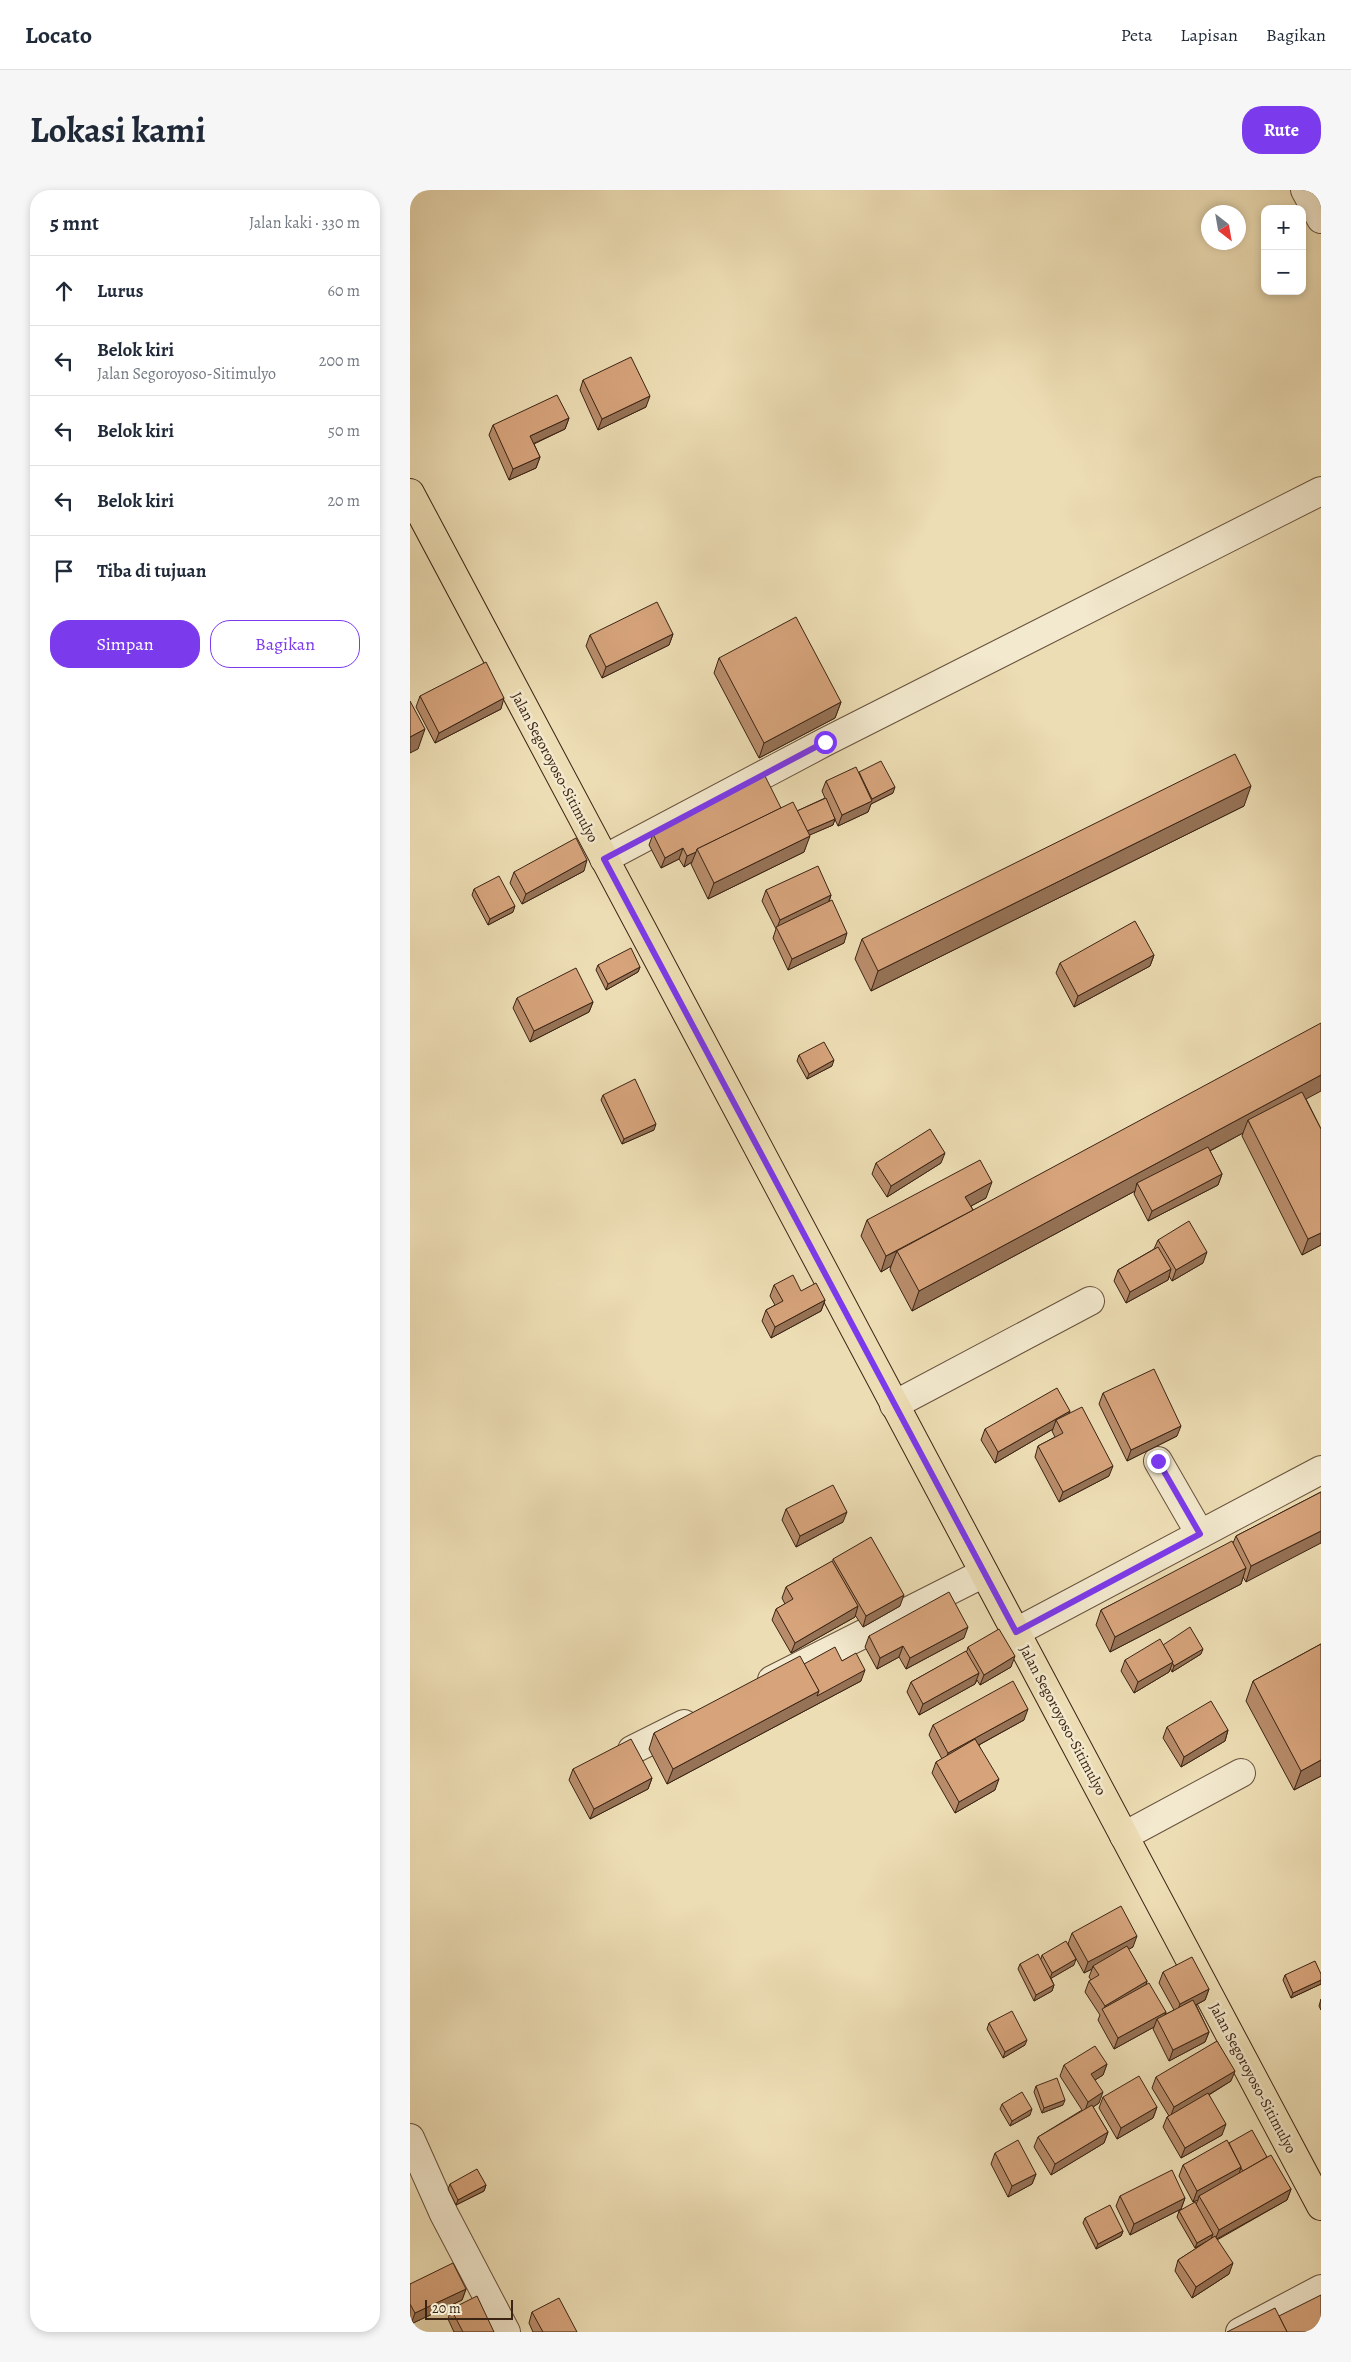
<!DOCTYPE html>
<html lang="id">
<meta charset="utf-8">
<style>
:root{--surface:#fff;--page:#f6f6f7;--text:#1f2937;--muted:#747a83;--line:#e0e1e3;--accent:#7c3aed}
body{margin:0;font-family:Alegreya,serif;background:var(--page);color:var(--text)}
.controls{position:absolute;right:15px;top:15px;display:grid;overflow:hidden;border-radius:10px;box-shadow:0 2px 8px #0003}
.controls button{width:45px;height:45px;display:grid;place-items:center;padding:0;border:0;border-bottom:1px solid var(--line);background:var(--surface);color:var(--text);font:25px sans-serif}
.compass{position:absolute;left:791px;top:15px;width:45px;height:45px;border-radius:50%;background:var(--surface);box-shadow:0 2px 8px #0003;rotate:149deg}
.scale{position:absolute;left:15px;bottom:12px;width:88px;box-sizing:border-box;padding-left:5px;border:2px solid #3b2414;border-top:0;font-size:14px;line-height:18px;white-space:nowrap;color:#3b2414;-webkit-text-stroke:4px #f3e9ce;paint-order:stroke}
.stop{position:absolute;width:15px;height:15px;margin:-11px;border:4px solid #7c3aed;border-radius:50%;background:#fff}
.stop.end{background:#7c3aed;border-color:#fff;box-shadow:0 1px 5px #0008}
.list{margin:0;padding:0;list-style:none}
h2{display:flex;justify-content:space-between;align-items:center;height:65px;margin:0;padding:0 20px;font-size:21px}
h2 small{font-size:16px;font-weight:400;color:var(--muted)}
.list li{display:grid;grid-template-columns:32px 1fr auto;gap:15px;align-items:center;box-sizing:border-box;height:70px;padding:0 20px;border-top:1px solid var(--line)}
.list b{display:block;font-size:19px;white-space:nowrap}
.list p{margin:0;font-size:16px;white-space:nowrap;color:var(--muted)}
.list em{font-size:16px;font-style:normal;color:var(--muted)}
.actions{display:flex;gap:10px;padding:15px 20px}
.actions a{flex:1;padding:11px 0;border:1px solid var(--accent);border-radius:20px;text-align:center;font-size:18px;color:var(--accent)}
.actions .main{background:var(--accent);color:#fff}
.icon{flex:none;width:28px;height:28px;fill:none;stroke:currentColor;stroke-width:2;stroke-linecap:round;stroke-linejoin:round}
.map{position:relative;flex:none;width:911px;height:2142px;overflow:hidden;border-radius:20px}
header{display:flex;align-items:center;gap:30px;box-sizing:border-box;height:70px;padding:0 25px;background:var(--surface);border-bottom:1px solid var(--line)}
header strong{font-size:24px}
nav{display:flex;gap:28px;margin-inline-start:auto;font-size:18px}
.intro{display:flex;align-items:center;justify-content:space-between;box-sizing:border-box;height:120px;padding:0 30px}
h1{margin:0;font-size:35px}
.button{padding:12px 22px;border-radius:20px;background:var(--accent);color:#fff;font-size:18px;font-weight:700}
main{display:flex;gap:30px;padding:0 30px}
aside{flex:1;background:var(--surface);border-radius:20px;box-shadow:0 2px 8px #0003}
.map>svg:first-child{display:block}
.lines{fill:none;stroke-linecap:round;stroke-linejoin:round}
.minor-casing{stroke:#68523c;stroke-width:30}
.major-casing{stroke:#3b2414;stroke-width:30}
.minor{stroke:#f3e9ce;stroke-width:28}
.major{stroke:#edddb4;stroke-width:28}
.wall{fill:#b88c6a;stroke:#3b2414}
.shaded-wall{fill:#967256;stroke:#3b2414}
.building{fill:#d6a37b;stroke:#3b2414}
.route{stroke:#7c3aed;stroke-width:6}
.labels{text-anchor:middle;stroke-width:5;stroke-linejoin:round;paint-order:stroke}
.street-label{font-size:15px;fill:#3b2414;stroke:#f3e9ce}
</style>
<header>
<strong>Locato</strong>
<nav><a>Peta</a><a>Lapisan</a><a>Bagikan</a></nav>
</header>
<div class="intro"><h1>Lokasi kami</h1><a class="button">Rute</a></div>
<main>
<aside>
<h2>5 mnt<small>Jalan kaki · 330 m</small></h2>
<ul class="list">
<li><svg class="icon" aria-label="ahead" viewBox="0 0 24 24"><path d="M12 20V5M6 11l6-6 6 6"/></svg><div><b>Lurus</b></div><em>60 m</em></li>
<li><svg class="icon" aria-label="left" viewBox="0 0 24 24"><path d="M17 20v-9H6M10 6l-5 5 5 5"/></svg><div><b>Belok kiri</b><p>Jalan Segoroyoso-Sitimulyo</p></div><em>200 m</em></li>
<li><svg class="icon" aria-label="left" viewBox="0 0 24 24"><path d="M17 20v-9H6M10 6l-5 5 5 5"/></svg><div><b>Belok kiri</b></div><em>50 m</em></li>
<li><svg class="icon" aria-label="left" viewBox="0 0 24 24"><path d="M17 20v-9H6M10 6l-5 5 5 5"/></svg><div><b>Belok kiri</b></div><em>20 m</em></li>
<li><svg class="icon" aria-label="arrive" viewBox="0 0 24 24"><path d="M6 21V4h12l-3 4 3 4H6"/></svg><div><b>Tiba di tujuan</b></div></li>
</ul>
<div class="actions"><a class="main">Simpan</a><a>Bagikan</a></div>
</aside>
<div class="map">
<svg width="911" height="2142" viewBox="0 0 911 2142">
<rect width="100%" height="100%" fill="#edddb4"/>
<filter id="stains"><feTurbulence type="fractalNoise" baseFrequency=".004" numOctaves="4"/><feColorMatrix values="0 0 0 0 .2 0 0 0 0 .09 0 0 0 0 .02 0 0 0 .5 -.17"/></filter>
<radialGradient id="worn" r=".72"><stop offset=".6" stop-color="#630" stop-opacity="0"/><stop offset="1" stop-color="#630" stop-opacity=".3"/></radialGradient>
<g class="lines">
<defs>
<g id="minor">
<path d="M895,0L911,29"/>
<path d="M194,669L415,552L911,301"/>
<path d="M484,1215L680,1111"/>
<path d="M748,1271L790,1344"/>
<path d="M606,1442L911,1280"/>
<path d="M362,1490L574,1383"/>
<path d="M222,1560L274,1534"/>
<path d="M714,1646L831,1583"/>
<path d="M0,1948L34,2024L96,2142"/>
<path d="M830,2142L911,2099"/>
</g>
<path id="major" d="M0,303L911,2016"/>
</defs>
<use href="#minor" class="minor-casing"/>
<use href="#major" class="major-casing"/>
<use href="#minor" class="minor"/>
<use href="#major" class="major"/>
</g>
<g class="wall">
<path d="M173,190L236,217L188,240L170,200Z"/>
<path d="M159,228L155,239L124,254L130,267L126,278L99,290L79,245L83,235Z"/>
<path d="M263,444L259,455L192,488L176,456L180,445Z"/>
<path d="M309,468L431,512L425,528L349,568L304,483Z"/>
<path d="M10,506L91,519L25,553L6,517Z"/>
<path d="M448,583L483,603L461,614L458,622L428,636L421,621L425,629L423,635L399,645L394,662L298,709L281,674L282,672L274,677L269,669L251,678L239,655L243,644L371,618L387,621L415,608L412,601L416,591Z"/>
<path d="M834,616L461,801L445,769L452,749Z"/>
<path d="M174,681L112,714L100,693L104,682Z"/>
<path d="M64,699L103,722L78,735L62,705Z"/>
<path d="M356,700L421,705L419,712L434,753L378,780L363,748L366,739L352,711Z"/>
<path d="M744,765L740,776L664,817L646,783L650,773Z"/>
<path d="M188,775L230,777L228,782L196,800L186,780Z"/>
<path d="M107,808L183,812L179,822L120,852L103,818Z"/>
<path d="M389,865L422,876L397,889L387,871Z"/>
<path d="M193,905L244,940L212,954L191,910Z"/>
<path d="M896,909L911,939V1055L892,1065L832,946L833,943L800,961L812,984L808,995L738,1031L724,1004L725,1001L502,1121L480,1080L481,1076L471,1082L451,1046L457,1030L576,1008L561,1016L563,1020Z"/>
<path d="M466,973H531L477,1007L462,984Z"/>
<path d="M748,1050L793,1073L762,1091L759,1086L758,1090L716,1113L704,1091L708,1080L744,1059Z"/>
<path d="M364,1095L415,1110L411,1121L361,1148L352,1131L356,1120L365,1115L360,1106Z"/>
<path d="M693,1203L767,1246L717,1271L689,1214Z"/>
<path d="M659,1224L699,1286L649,1312L625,1267L628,1256L645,1247L642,1241L643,1239L585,1273L571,1250L575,1239Z"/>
<path d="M911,1302L836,1392L833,1387L831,1394L700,1462L686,1435L691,1420L823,1353L826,1346Z"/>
<path d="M376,1319L433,1332L386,1357L372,1330Z"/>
<path d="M423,1369L490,1416L453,1437L445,1425V1427L381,1463L362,1430L366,1419L375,1414L372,1408L376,1397L423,1371Z"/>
<path d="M459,1446L554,1448L496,1479L489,1467L467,1479L455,1457Z"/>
<path d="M911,1454V1586L884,1600L836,1511L843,1491Z"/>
<path d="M558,1457L601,1477L570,1495L567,1490L565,1494L509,1525L497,1502L501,1492L557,1461Z"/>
<path d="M791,1464L762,1482L760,1478L759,1482L724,1503L711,1481L715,1470Z"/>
<path d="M432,1471L451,1491L257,1594L239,1559L244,1543L394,1474Z"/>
<path d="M614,1530L569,1555L585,1600L545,1623L522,1583L526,1572L532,1569L519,1545L523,1535Z"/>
<path d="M757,1537L818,1540L815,1551L771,1577L753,1548Z"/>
<path d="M163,1579L242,1588L238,1599L180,1629L159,1590Z"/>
<path d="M662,1743L723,1757L718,1759L737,1791L736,1795L756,1822L754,1825L764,1820L749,1793L753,1782L799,1799L795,1810L786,1815L799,1842L795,1852L759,1871L743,1839L744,1837L704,1859L688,1830L690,1825L675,1802L679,1791L681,1790L679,1787L682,1779L674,1783L658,1754Z"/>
<path d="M632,1765L664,1775L641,1788L644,1795L642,1801L624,1811L608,1779L610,1774L631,1769Z"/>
<path d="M911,1784V1794L881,1808L873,1790L875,1785Z"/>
<path d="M911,1809V1820L909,1816Z"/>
<path d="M579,1833L615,1855L593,1868L577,1839Z"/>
<path d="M697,1874L693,1885L685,1890L689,1913L683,1917L698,1942L694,1953L641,1985L624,1957L628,1947L672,1920L650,1886L654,1875Z"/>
<path d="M746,1887L821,1891L799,1905L812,1945L771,1968L753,1937L757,1927L759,1926L742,1898Z"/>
<path d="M626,1896L653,1915L632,1923L624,1902Z"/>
<path d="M693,1907L747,1917L743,1928L707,1949L689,1918Z"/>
<path d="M592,1914L620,1925L600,1936L590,1919Z"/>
<path d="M819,1953L857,1967L881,1999L877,2010L807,2050L819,2084L782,2108L765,2081L768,2070L798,2051L785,2058L767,2027L769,2021L786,2014L788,2010L783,2012L769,1986L773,1975Z"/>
<path d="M585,1963L626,1984L622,1994L598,2007L581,1974Z"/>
<path d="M40,1994L76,1995L74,2001L46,2015L38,1999Z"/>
<path d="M710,2006L775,2008L771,2019L720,2045L706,2016Z"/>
<path d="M675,2028L713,2041L711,2046L686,2059L673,2033Z"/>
<path d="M0,2094L56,2099L52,2110L1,2134L0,2133Z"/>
<path d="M41,2119L84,2142H44L38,2129Z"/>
<path d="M122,2122L167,2142H123L119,2133Z"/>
</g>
<g class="shaded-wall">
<path d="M240,206L236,217L188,240L192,229Z"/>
<path d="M159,228L155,239L116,257L120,246Z"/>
<path d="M130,267L126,278L99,290L103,279Z"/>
<path d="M263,444L259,455L192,488L196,477Z"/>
<path d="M94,508L91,519L25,553L29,543Z"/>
<path d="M431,512L425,528L349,568L354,553Z"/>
<path d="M15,539L8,559L0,563V547Z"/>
<path d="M841,596L834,616L461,801L468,781Z"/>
<path d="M485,597L483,603L461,614L458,622L428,636L432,625L460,612L462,609Z"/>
<path d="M425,629L423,635L393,648L395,642Z"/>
<path d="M400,646L394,662L298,709L304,693Z"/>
<path d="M273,658L269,669L251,678L255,668Z"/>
<path d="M286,662L282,672L274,677L277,666Z"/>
<path d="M177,670L174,681L112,714L116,704Z"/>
<path d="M421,705L417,716L367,738L370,730Z"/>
<path d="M105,716L103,722L78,735L80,729Z"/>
<path d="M437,743L434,753L378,780L382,769Z"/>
<path d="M744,765L740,776L664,817L668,806Z"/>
<path d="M230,777L228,782L196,800L198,794Z"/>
<path d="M183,812L179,822L120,852L124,841Z"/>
<path d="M424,870L422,876L397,889L399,884Z"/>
<path d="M911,885V901L842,938L838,930L833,943L730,998L727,993L725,1001L502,1121L509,1101Z"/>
<path d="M246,934L244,940L212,954L214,949Z"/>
<path d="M535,963L531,973L477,1007L481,996Z"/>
<path d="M812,984L808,995L738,1031L742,1021Z"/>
<path d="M582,992L576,1008L550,1022L555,1007Z"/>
<path d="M911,1043V1055L892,1065L898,1049Z"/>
<path d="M487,1061L481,1076L471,1082L476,1066Z"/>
<path d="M797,1062L793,1073L762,1091L766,1080Z"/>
<path d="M761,1079L758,1090L716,1113L720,1102Z"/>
<path d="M415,1110L411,1121L361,1148L365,1137Z"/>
<path d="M660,1221L656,1232L646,1230L643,1239L585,1273L588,1262Z"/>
<path d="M771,1236L767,1246L717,1271L721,1260Z"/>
<path d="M703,1276L699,1286L649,1312L653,1302Z"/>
<path d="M437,1322L433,1332L386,1357L390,1346Z"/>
<path d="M911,1341V1353L836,1392L841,1376Z"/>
<path d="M836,1378L831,1394L700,1462L705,1447Z"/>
<path d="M494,1405L490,1416L453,1437L456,1426Z"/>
<path d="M448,1416L445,1427L381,1463L385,1453Z"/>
<path d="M558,1437L554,1448L496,1479L500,1468Z"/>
<path d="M493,1456L489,1467L467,1479L470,1468Z"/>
<path d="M793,1459L791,1464L762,1482L764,1476Z"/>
<path d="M605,1466L601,1477L570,1495L574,1485Z"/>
<path d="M763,1472L759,1482L724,1503L728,1492Z"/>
<path d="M455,1480L451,1491L257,1594L263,1579L409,1501Z"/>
<path d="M569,1483L565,1494L509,1525L513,1514Z"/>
<path d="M618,1519L614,1530L534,1574L538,1563Z"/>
<path d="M818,1540L815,1551L771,1577L774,1567Z"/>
<path d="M911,1570V1586L884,1600L891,1581Z"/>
<path d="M242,1588L238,1599L180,1629L184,1619Z"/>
<path d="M589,1589L585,1600L545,1623L549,1612Z"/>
<path d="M727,1746L723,1757L684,1778L683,1776L682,1779L674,1783L678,1772Z"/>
<path d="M666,1769L664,1775L640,1789L642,1783Z"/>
<path d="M911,1790V1794L881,1808L883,1803Z"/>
<path d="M737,1791L734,1802L693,1821L695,1816Z"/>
<path d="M644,1795L642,1801L624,1811L626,1805Z"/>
<path d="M799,1799L795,1810L766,1825L770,1814Z"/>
<path d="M756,1822L752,1833L747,1829L744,1837L704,1859L708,1848Z"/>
<path d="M799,1842L795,1852L759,1871L763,1860Z"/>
<path d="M617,1850L615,1855L593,1868L595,1862Z"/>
<path d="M697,1874L693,1885L677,1895L681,1884Z"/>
<path d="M825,1881L821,1891L760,1928L764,1917Z"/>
<path d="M693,1902L689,1913L674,1923L678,1912Z"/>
<path d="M655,1910L653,1915L632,1923L634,1918Z"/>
<path d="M747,1917L743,1928L707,1949L711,1938Z"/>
<path d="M622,1919L620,1925L600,1936L602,1931Z"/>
<path d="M816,1934L812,1945L771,1968L775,1958Z"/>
<path d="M698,1942L694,1953L641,1985L645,1974Z"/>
<path d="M831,1977L828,1988L789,2006L788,2010L783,2012L787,2001Z"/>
<path d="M626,1984L622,1994L598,2007L602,1996Z"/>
<path d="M76,1995L74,2001L46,2015L48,2010Z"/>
<path d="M881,1999L877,2010L805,2050L809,2040Z"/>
<path d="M775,2008L771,2019L720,2045L724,2034Z"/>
<path d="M713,2041L711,2046L686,2059L688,2054Z"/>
<path d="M803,2044L801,2049L785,2058L787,2053Z"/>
<path d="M823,2073L819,2084L782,2108L786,2097Z"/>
<path d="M56,2099L52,2110L1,2134L5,2123Z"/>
</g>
<g class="building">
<path d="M221,167L240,206L192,229L173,190Z"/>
<path d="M147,205L159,228L120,246L130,267L103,279L83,235Z"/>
<path d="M247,412L263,444L196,477L180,445Z"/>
<path d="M386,427L431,512L354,553L309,468Z"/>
<path d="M76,472L94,508L29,543L10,506Z"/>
<path d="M0,511L15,539L0,547Z"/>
<path d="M825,564L841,596L468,781L452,749Z"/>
<path d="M471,571L485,597L462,609L449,582Z"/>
<path d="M446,577L462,611L432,625L416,591Z"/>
<path d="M355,586L371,618L287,659L286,662L277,666L273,658L255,668L243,644Z"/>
<path d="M416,608L425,629L397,641L387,621Z"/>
<path d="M383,612L400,646L304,693L287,659Z"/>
<path d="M166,648L177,670L116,704L104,682Z"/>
<path d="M408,676L421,705L370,730L356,700Z"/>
<path d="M89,686L105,716L80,729L64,699Z"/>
<path d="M422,710L437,743L382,769L366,737Z"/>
<path d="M725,731L744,765L668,806L650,773Z"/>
<path d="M221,758L230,777L198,794L188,775Z"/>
<path d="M166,778L183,812L124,841L107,808Z"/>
<path d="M911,833V885L509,1101L487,1061Z"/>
<path d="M414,852L424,870L399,884L389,865Z"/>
<path d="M225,889L246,934L214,949L193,905Z"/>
<path d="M892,902L911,939V1043L898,1049L838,930Z"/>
<path d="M520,939L535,963L481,996L466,973Z"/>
<path d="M798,957L812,984L742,1021L727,993Z"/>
<path d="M570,970L582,992L555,1007L563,1020L476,1066L457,1030Z"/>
<path d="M779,1031L797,1062L766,1080L748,1050Z"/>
<path d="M748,1057L761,1079L720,1102L708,1080Z"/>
<path d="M383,1085L391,1101L406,1093L415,1110L365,1137L356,1120L373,1111L364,1095Z"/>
<path d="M744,1179L771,1236L721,1260L693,1203Z"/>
<path d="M647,1198L660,1221L588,1262L575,1239Z"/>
<path d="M672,1217L703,1276L653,1302L628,1256L653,1243L646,1230Z"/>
<path d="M423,1295L437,1322L390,1346L376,1319Z"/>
<path d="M911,1302V1341L841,1376L826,1346Z"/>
<path d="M461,1347L494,1405L456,1426L423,1369Z"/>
<path d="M822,1351L836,1378L705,1447L691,1420Z"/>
<path d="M422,1371L448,1416L385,1453L366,1419L383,1409L376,1397Z"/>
<path d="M539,1402L558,1437L500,1468L493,1456L470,1468L459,1446Z"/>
<path d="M780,1437L793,1459L764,1476L762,1472H763L753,1455Z"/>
<path d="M589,1439L605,1466L574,1485L558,1457Z"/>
<path d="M750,1449L763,1472L728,1492L715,1470Z"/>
<path d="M911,1454V1570L891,1581L843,1491Z"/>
<path d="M425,1457L432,1471L446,1463L455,1480L407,1506L409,1501L394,1474Z"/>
<path d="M556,1461L569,1483L513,1514L501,1492Z"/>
<path d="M390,1466L409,1501L263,1579L244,1543Z"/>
<path d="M603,1491L618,1519L538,1563L523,1535Z"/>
<path d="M801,1511L818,1540L774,1567L757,1537Z"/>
<path d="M221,1549L242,1588L184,1619L163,1579Z"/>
<path d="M565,1549L589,1589L549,1612L526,1572Z"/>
<path d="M711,1716L727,1746L678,1772L662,1743Z"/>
<path d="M656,1751L666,1769L642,1783L632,1765Z"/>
<path d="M717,1756L737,1791L695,1816L679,1791L689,1785L683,1776Z"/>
<path d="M628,1764L644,1795L626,1805L610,1774Z"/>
<path d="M782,1767L799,1799L770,1814L753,1782Z"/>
<path d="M905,1771L911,1784V1790L883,1803L875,1785Z"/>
<path d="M739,1793L756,1822L708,1848L692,1819Z"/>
<path d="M783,1810L799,1842L763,1860L747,1829Z"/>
<path d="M602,1821L617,1850L595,1862L579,1833Z"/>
<path d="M807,1851L825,1881L764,1917L746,1887Z"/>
<path d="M685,1856L697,1874L681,1884L693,1902L678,1912L654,1875Z"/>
<path d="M729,1886L747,1917L711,1938L693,1907Z"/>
<path d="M647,1888L655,1910L634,1918L626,1896Z"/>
<path d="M612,1902L622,1919L602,1931L592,1914Z"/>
<path d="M798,1903L816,1934L775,1958L757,1927Z"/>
<path d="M682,1915L698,1942L645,1974L628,1947Z"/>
<path d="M842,1940L857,1967L833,1981L831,1978V1977L819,1953Z"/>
<path d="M608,1950L626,1984L602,1996L585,1963Z"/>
<path d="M817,1950L831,1977L787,2001L773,1975Z"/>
<path d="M861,1965L881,1999L809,2040L789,2006Z"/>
<path d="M67,1979L76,1995L48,2010L40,1994Z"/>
<path d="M762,1980L775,2008L724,2034L710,2006Z"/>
<path d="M785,2012L803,2044L787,2053L769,2021Z"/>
<path d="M700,2015L713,2041L688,2054L675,2028Z"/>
<path d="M805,2046L823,2073L786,2097L768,2070Z"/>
<path d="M43,2073L56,2099L5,2123L0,2114V2094Z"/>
<path d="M911,2105V2142H877L869,2126Z"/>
<path d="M67,2106L84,2142H53L41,2119Z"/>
<path d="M149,2108L167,2142H133L122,2122Z"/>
<path d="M865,2118L877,2142H817Z"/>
</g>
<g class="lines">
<path class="route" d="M415,552L194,669L606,1442L790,1344L748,1271"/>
</g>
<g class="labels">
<g class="street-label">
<text transform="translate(145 577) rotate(62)" y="5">Jalan Segoroyoso-Sitimulyo</text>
<text transform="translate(653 1530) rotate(62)" y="5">Jalan Segoroyoso-Sitimulyo</text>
<text transform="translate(843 1888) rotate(62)" y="5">Jalan Segoroyoso-Sitimulyo</text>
</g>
</g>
<rect width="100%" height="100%" filter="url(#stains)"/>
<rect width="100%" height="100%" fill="url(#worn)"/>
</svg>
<div class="controls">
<button>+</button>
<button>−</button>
</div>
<svg class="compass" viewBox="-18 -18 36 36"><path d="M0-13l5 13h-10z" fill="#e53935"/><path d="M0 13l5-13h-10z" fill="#747a83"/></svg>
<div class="scale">20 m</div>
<div class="stop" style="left:415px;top:552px"></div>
<div class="stop end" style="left:748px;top:1271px"></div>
</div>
</main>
